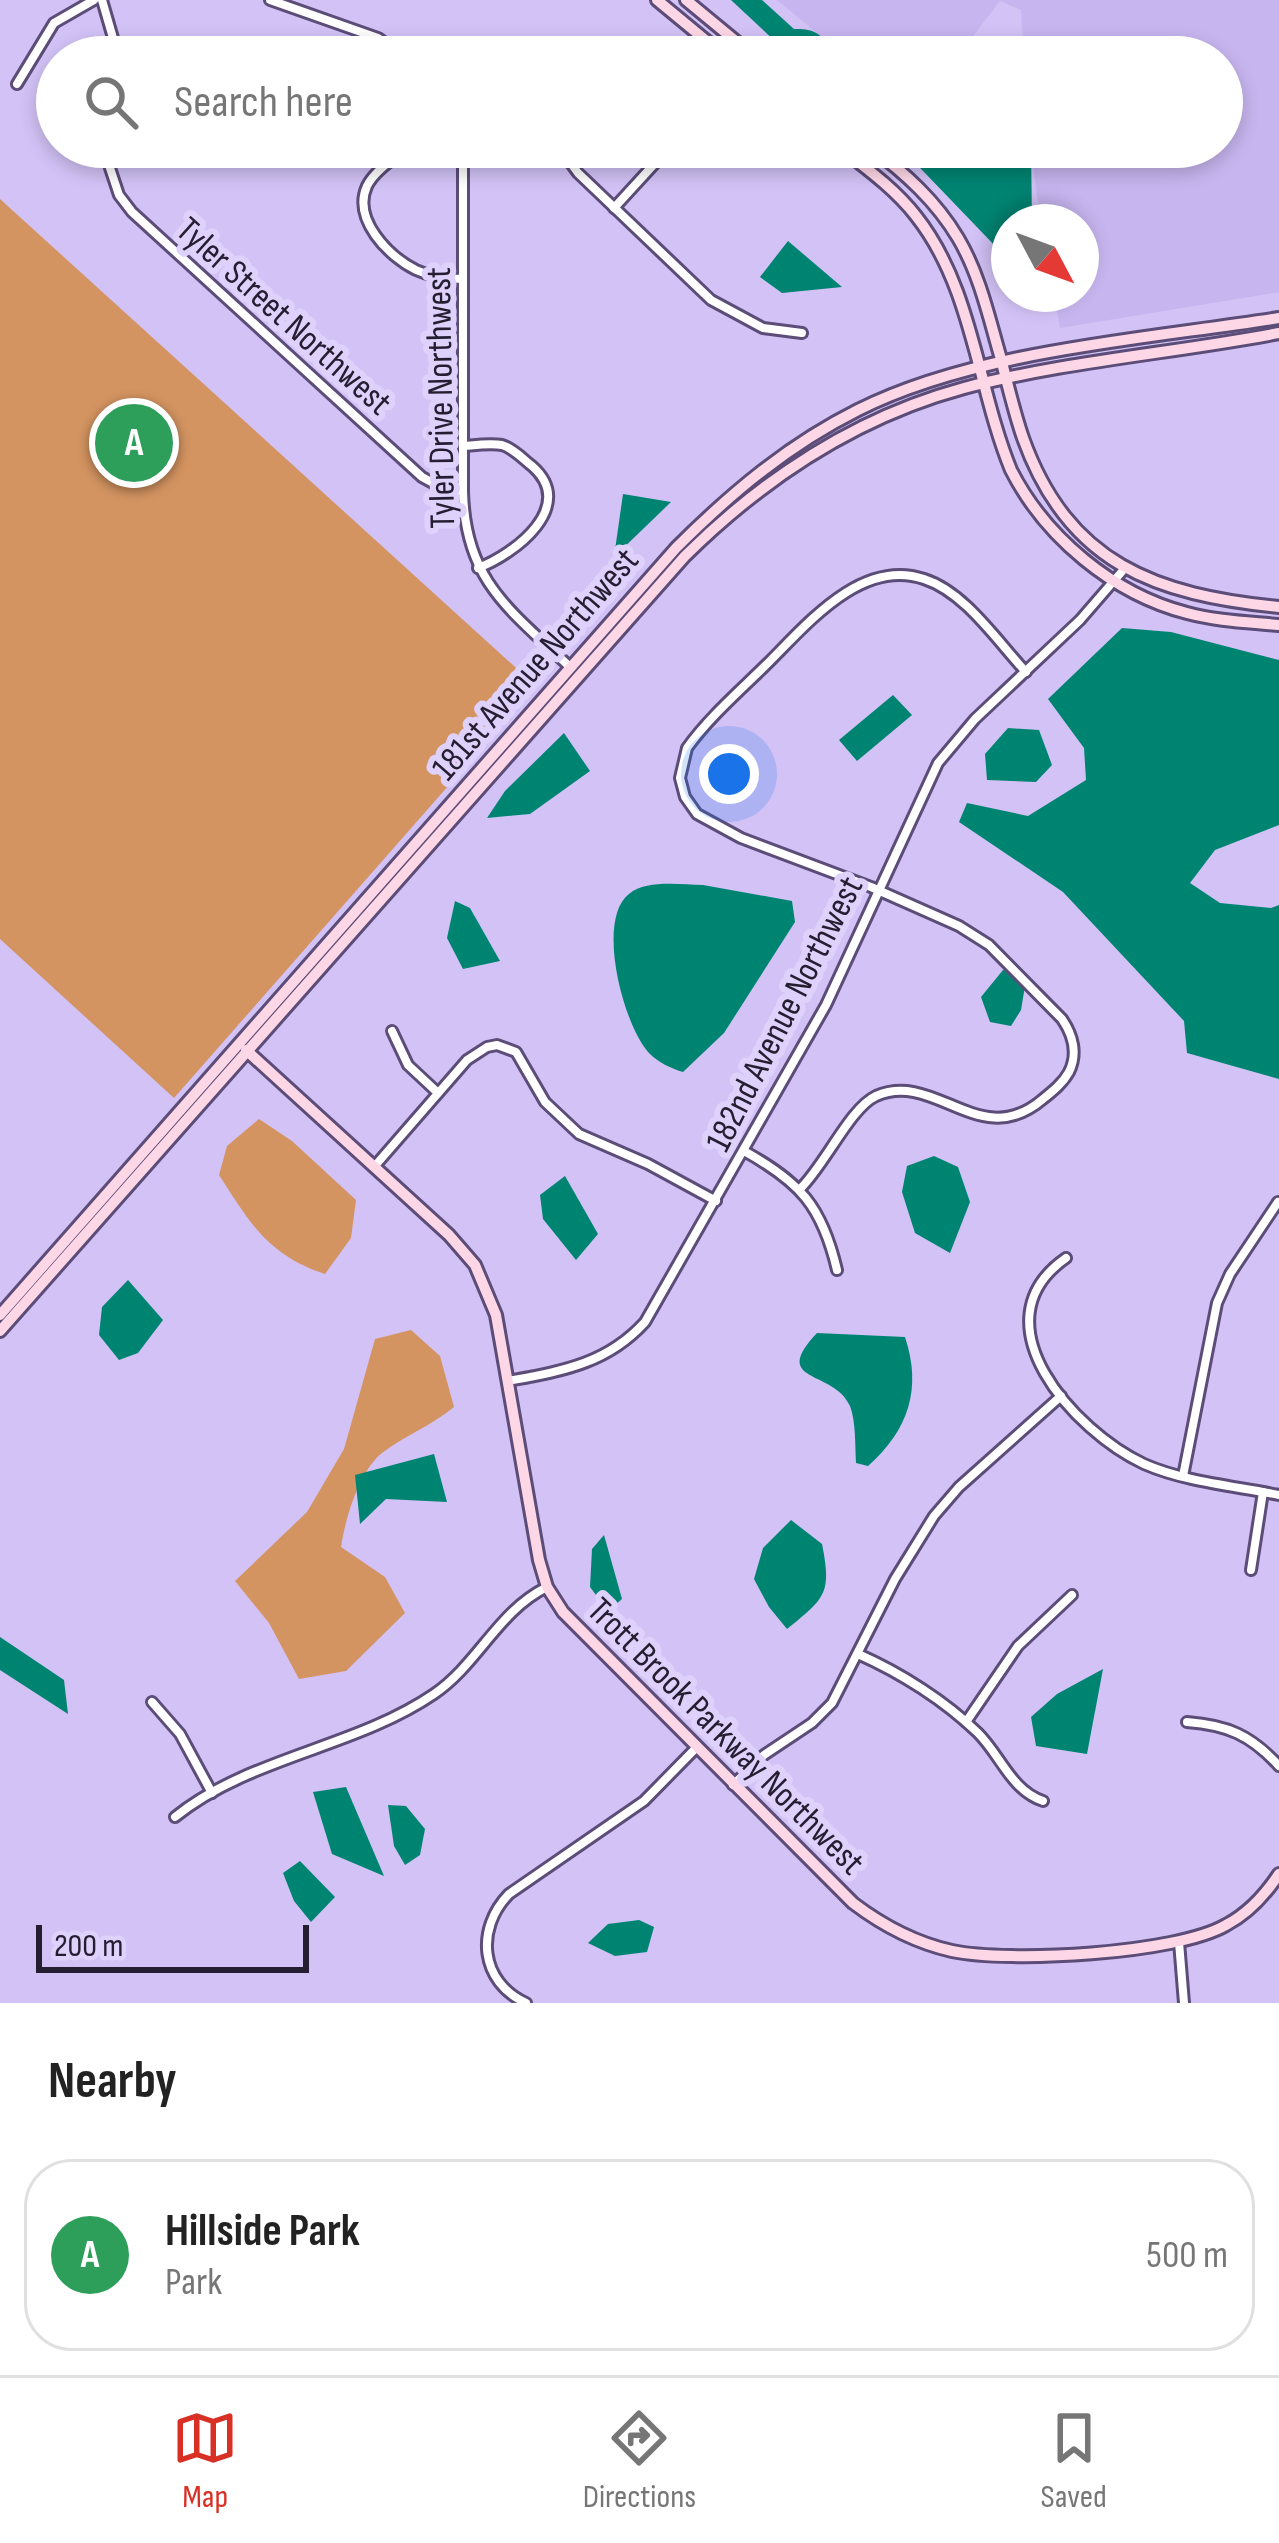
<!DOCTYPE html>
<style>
:root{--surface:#fff;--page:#f6f6f6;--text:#222;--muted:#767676;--line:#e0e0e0;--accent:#d93025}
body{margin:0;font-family:"Sofia Sans Condensed",sans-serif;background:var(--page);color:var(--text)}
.compass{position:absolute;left:991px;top:204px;width:108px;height:108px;border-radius:50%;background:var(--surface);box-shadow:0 6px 18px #0003;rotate:131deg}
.scale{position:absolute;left:36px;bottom:30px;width:273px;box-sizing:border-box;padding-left:12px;border:6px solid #251e31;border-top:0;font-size:33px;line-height:42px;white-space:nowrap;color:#251e31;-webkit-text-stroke:9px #ded1fb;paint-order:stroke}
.you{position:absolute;left:729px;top:774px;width:42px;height:42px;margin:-30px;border:9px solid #fff;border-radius:50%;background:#1a73e8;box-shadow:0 0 0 18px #1a73e833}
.badge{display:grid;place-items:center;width:78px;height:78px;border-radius:50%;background:var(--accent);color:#fff;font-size:39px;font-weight:700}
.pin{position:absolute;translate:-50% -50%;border:6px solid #fff;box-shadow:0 3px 12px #0006}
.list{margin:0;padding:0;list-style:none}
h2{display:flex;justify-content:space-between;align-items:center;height:156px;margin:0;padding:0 48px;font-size:51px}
h2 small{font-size:39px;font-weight:400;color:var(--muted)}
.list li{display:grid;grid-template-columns:78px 1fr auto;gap:36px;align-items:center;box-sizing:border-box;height:192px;margin:0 24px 24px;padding:0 24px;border:3px solid var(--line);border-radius:48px}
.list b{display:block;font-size:45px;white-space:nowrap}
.list p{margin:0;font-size:39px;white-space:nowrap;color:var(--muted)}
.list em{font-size:39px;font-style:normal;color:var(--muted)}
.icon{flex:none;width:66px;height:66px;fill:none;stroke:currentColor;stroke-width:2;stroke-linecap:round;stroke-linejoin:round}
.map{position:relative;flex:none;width:1279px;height:2003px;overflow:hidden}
.search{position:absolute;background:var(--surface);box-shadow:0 6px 18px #0003;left:36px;right:36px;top:36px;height:132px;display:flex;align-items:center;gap:30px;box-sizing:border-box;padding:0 42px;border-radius:66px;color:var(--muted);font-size:45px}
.sheet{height:372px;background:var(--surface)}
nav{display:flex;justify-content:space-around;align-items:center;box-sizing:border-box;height:168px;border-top:3px solid var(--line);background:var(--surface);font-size:33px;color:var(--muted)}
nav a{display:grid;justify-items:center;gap:6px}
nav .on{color:var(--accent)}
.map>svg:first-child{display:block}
.built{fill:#c7b5ef}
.green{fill:#d49461}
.water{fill:#008472}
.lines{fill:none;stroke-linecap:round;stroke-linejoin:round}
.street-casing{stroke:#5b4c78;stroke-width:14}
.secondary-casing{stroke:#5b4c78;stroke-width:16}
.street{stroke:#fff;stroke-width:8}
.secondary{stroke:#fed7e6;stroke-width:10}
.labels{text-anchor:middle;stroke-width:12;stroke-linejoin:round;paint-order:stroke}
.street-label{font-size:36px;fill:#251e31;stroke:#ded1fb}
</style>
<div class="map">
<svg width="1279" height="2003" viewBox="0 0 1279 2003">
<rect width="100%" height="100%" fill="#d2c2f6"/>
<path class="built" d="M777,0H1279V292L1060,328L1054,294H1081V222H1041L1030,147H1222V57H1024L1021,10L1000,1L957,57H846Z"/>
<g class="green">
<path d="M0,199L536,686L174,1098L0,939Z"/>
<path d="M259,1119L292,1141L356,1200L351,1238L325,1274C268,1255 250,1223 219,1175L227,1146Z"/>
<path d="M411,1330L440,1356L454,1407C431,1426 404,1436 382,1453C359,1471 345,1520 341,1547L385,1577L405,1613L346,1671L299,1679L269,1623L235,1581L307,1512L344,1449L375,1339Z"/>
</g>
<g class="water">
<path d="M731,0H762L794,29C811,29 821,31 828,48L821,57H792Z"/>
<path d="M900,147H1031L1032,222H1009V281L999,250Z"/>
<path d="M788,241L842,287L782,293L760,277Z"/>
<path d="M623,494L671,502L614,557Z"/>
<path d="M1122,628L1171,632L1279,660V825L1215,850L1190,883L1220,903L1271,908L1279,905V1079L1187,1053L1184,1021L1063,892L959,822L967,803L1028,816L1086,780L1084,748L1048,699Z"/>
<path d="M893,695L912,715L857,761L839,740Z"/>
<path d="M1008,728L1039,730L1052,765L1036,782L987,780L985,754Z"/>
<path d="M564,733L590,771L530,814L487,818L505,791Z"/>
<path d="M703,885L792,901L795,922L724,1033L683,1072C672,1069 658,1062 650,1054C624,1028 595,920 629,894C647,879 681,885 703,885Z"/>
<path d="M455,901L470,908L500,961L463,969L447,938Z"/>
<path d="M1003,970H1011L1025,986L1021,1010L1011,1026L990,1022L981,997Z"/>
<path d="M934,1156L958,1167L970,1202L950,1253L915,1233L902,1192L907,1166Z"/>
<path d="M565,1176L598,1234L576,1260L543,1219L540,1195Z"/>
<path d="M128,1280L163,1320L138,1353L119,1360L99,1335L102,1307Z"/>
<path d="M817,1333L905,1337C922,1388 909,1430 868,1466L856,1463C855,1445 856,1422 850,1406C834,1369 769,1384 817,1333Z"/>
<path d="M434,1454L447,1502L386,1499L360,1524L355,1475Z"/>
<path d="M791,1520L822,1544C832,1594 825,1598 787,1629L769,1607L754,1579L763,1548Z"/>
<path d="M604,1535L622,1599L608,1611L590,1587L592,1549Z"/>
<path d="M0,1637L64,1680L68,1714L0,1670Z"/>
<path d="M1103,1669L1087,1754L1036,1746L1031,1717L1057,1694Z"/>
<path d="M346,1787L384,1876L332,1854L313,1792Z"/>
<path d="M388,1805L406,1806L425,1829L420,1855L405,1865L394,1846Z"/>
<path d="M300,1861L335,1897L311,1922L294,1901L283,1873Z"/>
<path d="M639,1920L654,1927L647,1952L615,1956L588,1943L608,1924Z"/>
</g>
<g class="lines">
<defs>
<g id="street">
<path d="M102,0L113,38V57"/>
<path d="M270,0L378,38L404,57"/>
<path d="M17,84L54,23L94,0"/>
<path d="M103,147L119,195L132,212L422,477L444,489L463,491"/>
<path d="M409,147C395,158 375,170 367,186C352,219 388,256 416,270C431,277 447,279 463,279"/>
<path d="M463,147V491C465,581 510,610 570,667"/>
<path d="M559,147L578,173L711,300L763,328L802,333"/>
<path d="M614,208L668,149"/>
<path d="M464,446C476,445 490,443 502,445C513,448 523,459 532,466C578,506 515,554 478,568"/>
<path d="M392,1031L408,1065L438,1093"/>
<path d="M744,1151C800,1182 822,1206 837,1270"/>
<path d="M374,1167L467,1060L487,1047L497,1045L516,1052L545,1102L579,1134L648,1164L716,1201"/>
<path d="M800,1189C825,1165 850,1108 876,1096C936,1070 980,1153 1043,1099C1053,1091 1063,1083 1069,1072C1078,1054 1073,1035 1062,1019L989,945L959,926L871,887L741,838L697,814L685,797L680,778L687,748C710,716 742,689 770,661C808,623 862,558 924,579C965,592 997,641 1026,672"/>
<path d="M1066,1258C974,1322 1075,1432 1144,1464C1185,1482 1235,1486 1279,1495"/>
<path d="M508,1381C562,1371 607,1364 645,1322L826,1005L938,763L975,719L1080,620L1125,568"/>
<path d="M1183,1476L1217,1303L1230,1274L1278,1202"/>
<path d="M1251,1570L1263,1492"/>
<path d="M858,1654C901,1673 945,1701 978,1733C1001,1756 1011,1790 1043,1801"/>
<path d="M152,1702L180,1734L212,1793"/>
<path d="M966,1722L1018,1646L1072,1595"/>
<path d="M1187,1722C1227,1725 1251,1735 1279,1766"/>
<path d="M733,1785L764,1755L812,1723L832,1703L895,1579L934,1516L959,1487L1061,1396"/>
<path d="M175,1817C249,1757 355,1748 434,1694C478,1664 498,1611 547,1587"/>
<path d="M1179,1942L1184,2003"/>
<path d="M526,2003C480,1982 475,1929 509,1894L644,1801L696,1748"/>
</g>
<g id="secondary">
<path d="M657,0L726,57"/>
<path d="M686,0L755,57"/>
<path d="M839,147C866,168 895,189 916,216C973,288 977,387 1011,470C1045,537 1113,594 1187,613C1217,621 1248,622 1279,625"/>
<path d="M870,147C905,173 936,201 958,238C980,275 989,318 1001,359C1008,385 1014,412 1023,438C1068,564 1156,595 1279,607"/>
<path d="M246,1050L449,1235L475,1265L496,1315L539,1560L547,1587L563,1612L853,1903C882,1925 916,1943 952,1951C1009,1963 1176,1954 1226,1925C1249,1913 1265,1895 1279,1874"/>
<path d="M0,1315L676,548C731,493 788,445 858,410C977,350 1147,339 1279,318"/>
<path d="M0,1331L685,556C763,479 857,417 964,388C1066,361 1175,353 1279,333"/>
</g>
</defs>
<use href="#street" class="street-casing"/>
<use href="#secondary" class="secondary-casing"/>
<use href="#street" class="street"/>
<use href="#secondary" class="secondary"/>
</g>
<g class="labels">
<g class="street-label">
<text transform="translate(285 315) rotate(42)" y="13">Tyler Street Northwest</text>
<text transform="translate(439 398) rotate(-91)" y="13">Tyler Drive Northwest</text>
<text transform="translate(534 663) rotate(-49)" y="13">181st Avenue Northwest</text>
<text transform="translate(783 1013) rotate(-63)" y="13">182nd Avenue Northwest</text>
<text transform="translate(727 1735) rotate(45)" y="13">Trott Brook Parkway Northwest</text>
</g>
</g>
</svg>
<svg class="compass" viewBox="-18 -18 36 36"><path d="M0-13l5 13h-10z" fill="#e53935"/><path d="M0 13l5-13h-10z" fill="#767676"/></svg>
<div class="scale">200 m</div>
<div class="you"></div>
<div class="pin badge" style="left:134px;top:443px;background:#2e9e5b">A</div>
<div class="search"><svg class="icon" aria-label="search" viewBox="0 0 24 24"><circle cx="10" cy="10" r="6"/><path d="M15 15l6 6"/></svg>Search here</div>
</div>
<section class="sheet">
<h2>Nearby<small></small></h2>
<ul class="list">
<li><span class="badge" style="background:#2e9e5b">A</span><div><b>Hillside Park</b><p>Park</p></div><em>500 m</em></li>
</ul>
</section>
<nav>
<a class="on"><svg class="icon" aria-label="map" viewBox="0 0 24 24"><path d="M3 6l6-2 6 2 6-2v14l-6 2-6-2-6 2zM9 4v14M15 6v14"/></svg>Map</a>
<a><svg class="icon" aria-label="directions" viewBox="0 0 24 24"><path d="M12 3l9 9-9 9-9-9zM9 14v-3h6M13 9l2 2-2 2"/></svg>Directions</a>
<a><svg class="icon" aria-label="saved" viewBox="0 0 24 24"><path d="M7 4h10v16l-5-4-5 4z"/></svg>Saved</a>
</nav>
